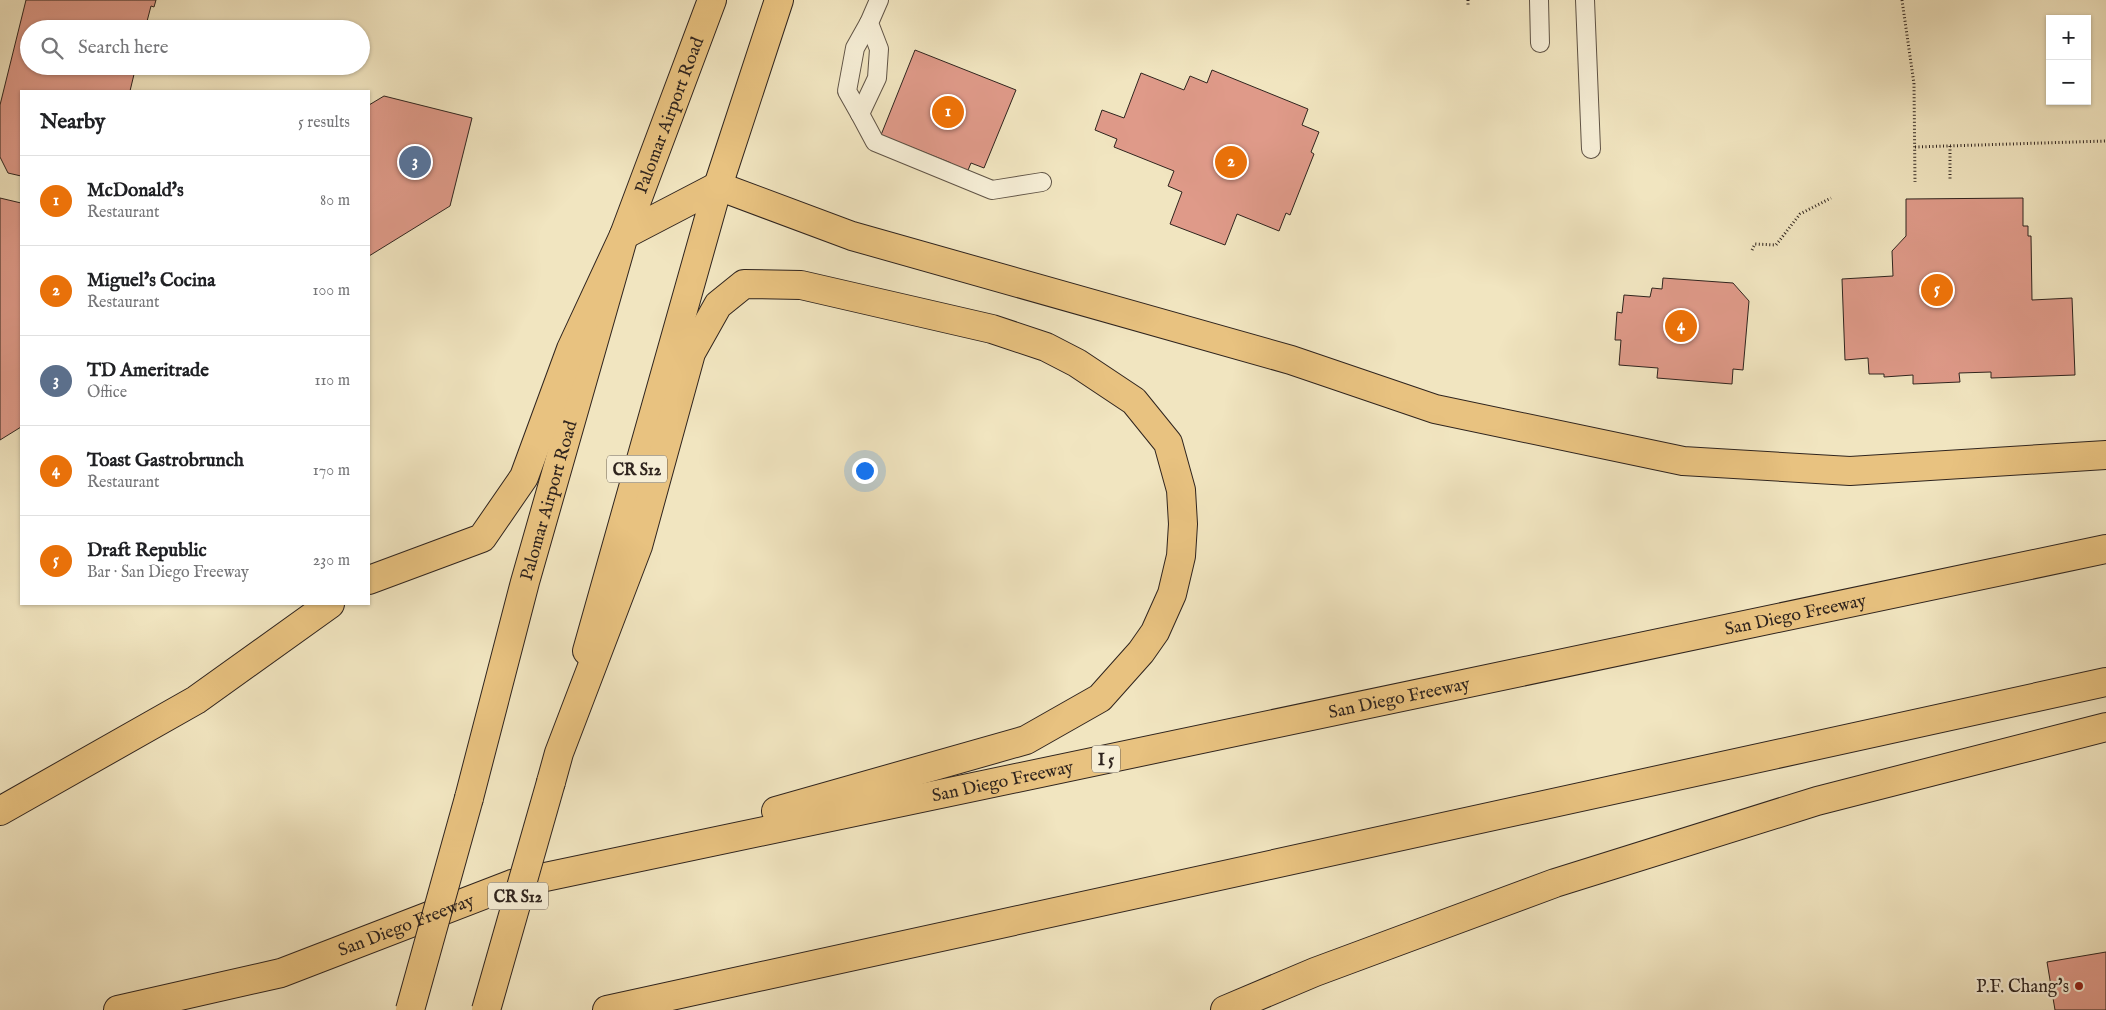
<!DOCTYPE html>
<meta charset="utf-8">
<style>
:root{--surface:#fff;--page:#f2f2f2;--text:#202124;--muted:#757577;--line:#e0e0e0;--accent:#7c3aed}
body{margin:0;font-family:"IM FELL English",serif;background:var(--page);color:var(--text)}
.controls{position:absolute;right:15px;top:15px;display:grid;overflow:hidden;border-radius:0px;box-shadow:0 1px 4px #0004}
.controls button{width:45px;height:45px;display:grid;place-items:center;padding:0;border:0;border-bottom:1px solid var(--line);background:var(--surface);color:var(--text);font:25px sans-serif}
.you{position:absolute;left:864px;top:470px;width:18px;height:18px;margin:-12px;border:4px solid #fff;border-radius:50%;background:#1a73e8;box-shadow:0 0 0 8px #1a73e833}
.badge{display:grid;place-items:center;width:32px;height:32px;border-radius:50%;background:var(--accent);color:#fff;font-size:16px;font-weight:700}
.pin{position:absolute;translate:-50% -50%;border:2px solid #fff;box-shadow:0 1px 5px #0006}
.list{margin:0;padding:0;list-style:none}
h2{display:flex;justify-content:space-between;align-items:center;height:65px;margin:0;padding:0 20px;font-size:21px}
h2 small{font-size:16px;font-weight:400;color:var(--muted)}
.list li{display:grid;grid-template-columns:32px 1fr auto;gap:15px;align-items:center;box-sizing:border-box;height:90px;padding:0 20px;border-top:1px solid var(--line)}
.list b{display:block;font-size:19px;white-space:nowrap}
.list p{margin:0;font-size:16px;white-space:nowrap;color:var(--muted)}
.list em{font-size:16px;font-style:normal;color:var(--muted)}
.icon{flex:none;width:28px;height:28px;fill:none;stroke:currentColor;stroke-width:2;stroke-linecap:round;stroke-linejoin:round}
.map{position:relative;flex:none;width:2106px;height:1010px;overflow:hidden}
.search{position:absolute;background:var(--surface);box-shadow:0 1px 4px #0004;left:20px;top:20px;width:350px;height:55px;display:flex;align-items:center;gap:12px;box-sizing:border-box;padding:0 18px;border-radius:28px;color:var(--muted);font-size:19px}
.panel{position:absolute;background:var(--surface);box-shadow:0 1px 4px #0004;left:20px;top:90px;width:350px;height:515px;border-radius:0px}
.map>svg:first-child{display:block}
.building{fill:#df9a89;stroke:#2f241e}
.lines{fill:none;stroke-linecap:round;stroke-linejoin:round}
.lane-casing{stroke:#605446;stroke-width:20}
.primary-casing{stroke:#2f241e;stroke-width:30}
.highway-casing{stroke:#2f241e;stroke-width:30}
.path{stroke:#2f241e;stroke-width:3;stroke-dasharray:1 2.5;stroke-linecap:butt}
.lane{stroke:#f6eed6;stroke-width:18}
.primary{stroke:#e8c280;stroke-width:28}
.highway{stroke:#e8c280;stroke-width:28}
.primary-bridge-casing{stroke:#2f241e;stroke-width:30;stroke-linecap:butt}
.primary-bridge{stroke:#e8c280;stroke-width:28}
.poi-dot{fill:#8f2418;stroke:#f6eed6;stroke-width:2}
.labels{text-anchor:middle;stroke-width:4.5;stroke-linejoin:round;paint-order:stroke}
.shield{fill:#f6eed6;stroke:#6b6155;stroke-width:1}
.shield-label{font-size:16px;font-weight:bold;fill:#2f241e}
.street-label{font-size:18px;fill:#2f241e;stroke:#f6eed6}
.poi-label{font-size:18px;fill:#2f241e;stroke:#f6eed6;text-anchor:end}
</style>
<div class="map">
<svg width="2106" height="1010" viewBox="0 0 2106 1010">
<rect width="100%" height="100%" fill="#f1e5c0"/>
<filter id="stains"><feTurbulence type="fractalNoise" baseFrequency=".004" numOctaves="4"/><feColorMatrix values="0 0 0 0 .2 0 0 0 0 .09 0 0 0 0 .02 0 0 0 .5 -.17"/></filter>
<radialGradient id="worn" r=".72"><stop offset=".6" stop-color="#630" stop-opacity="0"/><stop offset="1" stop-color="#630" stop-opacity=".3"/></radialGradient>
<g class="building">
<path d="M26,0H156L154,7L151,6L145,29H29V66H136L130,91H21V176L8,173L0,157V105Z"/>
<path d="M915,50L1016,90L984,168L971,163L966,175L949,168L951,163L881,135Z"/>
<path d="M1212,70L1308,109L1302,125L1319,132L1311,152L1314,154L1290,215L1286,213L1279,231L1237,214L1225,245L1170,224L1182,192L1168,186L1174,171L1114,147L1117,139L1095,130L1102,110L1124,118L1141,73L1184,90L1190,76L1207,83Z"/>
<path d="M384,96L472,118L450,206L369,256V105Z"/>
<path d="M0,198L21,203V427L0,440Z"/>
<path d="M2023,198V226H2028V236H2031L2032,300L2072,298L2075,375L1991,378V372L1959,373L1960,382L1913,384V375L1884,377V374H1869L1868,358L1845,360L1842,279L1893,276L1892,251L1906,236V199Z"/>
<path d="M1663,278L1733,283L1749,301L1743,370L1733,369L1732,384L1657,378L1658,368L1619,365L1621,340H1615L1617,312L1622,313L1624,295L1650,297L1652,288L1662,289Z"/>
<path d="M2106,952V1010H2055L2047,962Z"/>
</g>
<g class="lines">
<defs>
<g id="lane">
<path d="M879,0L869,23L879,49L877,78L860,114L875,142L992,190L1042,182"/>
<path d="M1539,0L1540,43"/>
<path d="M1585,0L1591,149"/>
<path d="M860,114L847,91L855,48L869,23"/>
</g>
<g id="primary">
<path d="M587,651L718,186L779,0"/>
<path id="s1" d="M469,798L525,582L624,235L712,0"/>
</g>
<g id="highway">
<path d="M369,580L482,538L524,477L571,349L624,235L718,186L852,236L1291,360L1435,409L1683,461L1850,471L2106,455"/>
<path d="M551,782L559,753L638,546L691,353L718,305L744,284L801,285L992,329L1046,347L1077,363L1134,401L1168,443L1181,490L1183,524L1181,556L1172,594L1155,632L1141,652L1100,698L1026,740L776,811"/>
<path d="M0,811L196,700L330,604"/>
<path id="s2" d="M118,1010L281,973L512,884L2106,549"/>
<path d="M607,1010L2106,682"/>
<path d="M1225,1010L1315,972L1555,883L1817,801L2106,727"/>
</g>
</defs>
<use href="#lane" class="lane-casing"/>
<use href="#primary" class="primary-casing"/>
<use href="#highway" class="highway-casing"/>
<g class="path">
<path d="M1468,0V5"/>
<path d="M1902,0L1914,84L1915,182"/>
<path d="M1950,146V181"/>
<path d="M1915,147L2106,141"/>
<path d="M1752,250L1755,244L1776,245L1800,214L1831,198"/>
</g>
<use href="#lane" class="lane"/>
<use href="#primary" class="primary"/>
<use href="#highway" class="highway"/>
<defs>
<g id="primary-bridge">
<path d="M410,1010L469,798"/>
<path d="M486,1010L551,782"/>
</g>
</defs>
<use href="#primary-bridge" class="primary-bridge-casing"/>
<use href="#primary-bridge" class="primary-bridge"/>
</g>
<circle class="poi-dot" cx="2079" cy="986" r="5"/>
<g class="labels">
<g class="shield">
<rect x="607" y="455.5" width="60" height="27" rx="4"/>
<rect x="1092" y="745.5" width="28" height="27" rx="4"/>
<rect x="488" y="882.5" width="60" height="27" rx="4"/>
</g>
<g class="shield-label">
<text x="637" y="475">CR S12</text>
<text x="1106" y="765">I 5</text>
<text x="518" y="902">CR S12</text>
</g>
<g class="street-label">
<text dy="6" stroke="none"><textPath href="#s1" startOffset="712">Palomar Airport Road</textPath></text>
<text dy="6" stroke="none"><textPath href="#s1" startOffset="308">Palomar Airport Road</textPath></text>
<text dy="6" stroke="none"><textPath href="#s2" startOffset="1726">San Diego Freeway</textPath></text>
<text dy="6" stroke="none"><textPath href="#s2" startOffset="1321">San Diego Freeway</textPath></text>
<text dy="6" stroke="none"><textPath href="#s2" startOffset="916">San Diego Freeway</textPath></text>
<text dy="6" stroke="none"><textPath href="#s2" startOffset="301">San Diego Freeway</textPath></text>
</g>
<g class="poi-label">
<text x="2069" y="992">P.F. Chang's</text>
</g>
</g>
<rect width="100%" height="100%" filter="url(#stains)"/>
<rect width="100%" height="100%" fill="url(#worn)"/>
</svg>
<div class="controls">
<button>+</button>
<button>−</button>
</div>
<div class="you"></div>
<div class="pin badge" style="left:948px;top:112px;background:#e8710a">1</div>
<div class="pin badge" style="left:1231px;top:162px;background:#e8710a">2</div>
<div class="pin badge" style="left:415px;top:162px;background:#5c6f8a">3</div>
<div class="pin badge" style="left:1681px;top:326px;background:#e8710a">4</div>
<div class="pin badge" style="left:1937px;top:290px;background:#e8710a">5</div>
<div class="search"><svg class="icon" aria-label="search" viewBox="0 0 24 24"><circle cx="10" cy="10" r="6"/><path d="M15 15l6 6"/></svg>Search here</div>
<section class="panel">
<h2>Nearby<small>5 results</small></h2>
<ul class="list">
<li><span class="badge" style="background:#e8710a">1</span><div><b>McDonald's</b><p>Restaurant</p></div><em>80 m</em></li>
<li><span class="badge" style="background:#e8710a">2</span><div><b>Miguel's Cocina</b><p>Restaurant</p></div><em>100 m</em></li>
<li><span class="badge" style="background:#5c6f8a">3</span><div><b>TD Ameritrade</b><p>Office</p></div><em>110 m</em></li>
<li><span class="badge" style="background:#e8710a">4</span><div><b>Toast Gastrobrunch</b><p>Restaurant</p></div><em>170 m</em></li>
<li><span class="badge" style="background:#e8710a">5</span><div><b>Draft Republic</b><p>Bar · San Diego Freeway</p></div><em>230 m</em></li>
</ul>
</section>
</div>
